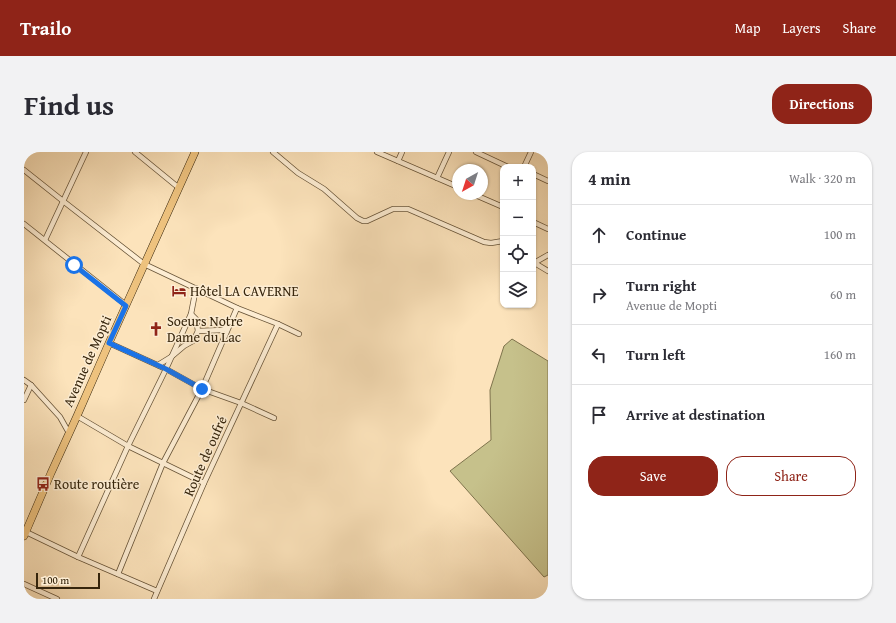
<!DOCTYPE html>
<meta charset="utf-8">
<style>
:root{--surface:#fff;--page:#f2f2f3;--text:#2b2b33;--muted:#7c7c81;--line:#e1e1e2;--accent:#8f2418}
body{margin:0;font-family:"Gentium Book Plus",serif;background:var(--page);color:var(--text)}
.controls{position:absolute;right:12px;top:12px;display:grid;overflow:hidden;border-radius:8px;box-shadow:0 1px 3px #0004}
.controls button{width:36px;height:36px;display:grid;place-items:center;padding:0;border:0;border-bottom:1px solid var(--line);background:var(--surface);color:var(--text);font:20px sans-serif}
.compass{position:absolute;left:428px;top:12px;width:36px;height:36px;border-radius:50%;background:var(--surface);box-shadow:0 1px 3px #0004;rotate:219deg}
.scale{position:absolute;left:12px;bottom:10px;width:64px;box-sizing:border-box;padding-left:4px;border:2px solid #36250c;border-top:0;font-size:11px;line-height:14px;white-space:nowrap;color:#36250c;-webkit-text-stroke:3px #fdedd3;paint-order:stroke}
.stop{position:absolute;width:12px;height:12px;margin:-9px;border:3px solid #1a73e8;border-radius:50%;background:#fff}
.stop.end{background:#1a73e8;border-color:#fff;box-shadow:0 1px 4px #0008}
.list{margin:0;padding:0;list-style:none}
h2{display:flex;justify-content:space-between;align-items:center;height:52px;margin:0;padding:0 16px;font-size:17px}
h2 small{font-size:13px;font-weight:400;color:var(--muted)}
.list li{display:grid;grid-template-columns:26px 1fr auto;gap:12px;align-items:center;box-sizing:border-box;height:60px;padding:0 16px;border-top:1px solid var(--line)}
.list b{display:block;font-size:15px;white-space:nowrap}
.list p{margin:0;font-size:13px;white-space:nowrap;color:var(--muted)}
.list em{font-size:13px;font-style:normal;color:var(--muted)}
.actions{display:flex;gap:8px;padding:12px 16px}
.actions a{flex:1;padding:9px 0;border:1px solid var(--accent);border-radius:16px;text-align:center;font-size:14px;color:var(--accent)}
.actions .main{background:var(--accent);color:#fff}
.icon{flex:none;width:22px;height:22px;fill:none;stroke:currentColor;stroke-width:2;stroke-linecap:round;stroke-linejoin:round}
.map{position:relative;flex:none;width:524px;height:447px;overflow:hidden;border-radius:16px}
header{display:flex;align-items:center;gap:24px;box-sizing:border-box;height:56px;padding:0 20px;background:var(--accent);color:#fff}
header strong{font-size:19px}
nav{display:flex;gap:22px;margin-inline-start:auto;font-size:14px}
.intro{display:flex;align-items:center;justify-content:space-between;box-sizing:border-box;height:96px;padding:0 24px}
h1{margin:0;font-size:28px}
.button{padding:10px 18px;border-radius:16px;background:var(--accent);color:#fff;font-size:14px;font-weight:700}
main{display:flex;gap:24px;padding:0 24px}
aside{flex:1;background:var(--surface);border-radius:16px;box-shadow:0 1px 3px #0004}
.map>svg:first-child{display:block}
.green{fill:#c6c18b;stroke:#7e734c}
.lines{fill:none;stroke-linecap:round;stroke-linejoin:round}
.minor-casing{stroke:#685438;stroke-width:6}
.primary-casing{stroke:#36250c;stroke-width:8}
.minor{stroke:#fdedd3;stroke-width:4.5}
.primary{stroke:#eec27e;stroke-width:7}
.route{stroke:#1a73e8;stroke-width:5}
.labels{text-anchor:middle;stroke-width:3;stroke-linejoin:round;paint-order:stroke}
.poi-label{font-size:14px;fill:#36250c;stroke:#fdedd3;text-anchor:start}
.street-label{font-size:14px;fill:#36250c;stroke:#fdedd3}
</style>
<header>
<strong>Trailo</strong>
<nav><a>Map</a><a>Layers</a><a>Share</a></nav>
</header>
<div class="intro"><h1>Find us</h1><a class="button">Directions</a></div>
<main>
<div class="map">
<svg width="524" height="447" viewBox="0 0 524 447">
<rect width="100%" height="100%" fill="#fce3bb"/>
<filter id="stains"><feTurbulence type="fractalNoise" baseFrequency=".005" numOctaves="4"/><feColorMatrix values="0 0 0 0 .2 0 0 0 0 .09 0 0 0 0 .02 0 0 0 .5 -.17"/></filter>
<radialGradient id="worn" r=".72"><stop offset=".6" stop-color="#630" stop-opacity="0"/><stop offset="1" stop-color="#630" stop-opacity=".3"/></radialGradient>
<path class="green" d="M488,187L524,209V423L520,425L426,319L467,288L466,238L480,194Z"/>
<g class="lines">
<defs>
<g id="minor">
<path d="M111,0L155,36"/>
<path d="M249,0L274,21L300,37L333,66L339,69H343L369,57H384L460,90L467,91L479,89"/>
<path d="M353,0L434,35"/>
<path d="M452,0L484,15"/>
<path d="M374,9L378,0"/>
<path d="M500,15L507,0"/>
<path d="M0,18L39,49L120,112L213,156L254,172L275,182"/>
<path d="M509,22L524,29"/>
<path d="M413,26L425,0"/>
<path d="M449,42L479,55"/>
<path d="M509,70L524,77"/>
<path d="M0,72L102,153"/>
<path d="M21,88L62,0"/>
<path d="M509,110L524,119"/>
<path d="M510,111L524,103"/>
<path d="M167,162L172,167L174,179"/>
<path d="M85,191L142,217L178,237L217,251L250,266"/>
<path d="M134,213L147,205L160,194L169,189L174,179L199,178L204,173"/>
<path d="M0,228L7,233L36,265L45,281"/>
<path d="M0,248L7,233"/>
<path d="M53,264L104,294L180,331"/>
<path d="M2,380L54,405L133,439"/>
<path d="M54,405L104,294L142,217L167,162L172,136"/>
<path d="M94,422L139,311L178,237L213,156"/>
<path d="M0,432L33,447"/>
<path d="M130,447L180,331L254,172"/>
</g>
<path id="primary" d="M0,384L27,321L53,264L85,191L171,0"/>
</defs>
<use href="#minor" class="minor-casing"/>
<use href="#primary" class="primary-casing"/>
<use href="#minor" class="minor"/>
<use href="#primary" class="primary"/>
</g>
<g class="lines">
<path class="route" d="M50,113L102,154L85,191L142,217L178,237"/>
</g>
<defs>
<symbol id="hotel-bare" viewBox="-9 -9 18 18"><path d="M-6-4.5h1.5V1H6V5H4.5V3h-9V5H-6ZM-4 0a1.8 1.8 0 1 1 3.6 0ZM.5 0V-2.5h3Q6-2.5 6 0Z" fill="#8f2418" stroke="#fdedd3" stroke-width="2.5" paint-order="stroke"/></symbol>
<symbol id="church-bare" viewBox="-9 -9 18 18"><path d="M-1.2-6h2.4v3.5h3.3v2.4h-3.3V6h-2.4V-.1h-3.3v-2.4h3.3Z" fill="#8f2418" stroke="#fdedd3" stroke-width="2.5" paint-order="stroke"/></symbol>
<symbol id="bus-bare" viewBox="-9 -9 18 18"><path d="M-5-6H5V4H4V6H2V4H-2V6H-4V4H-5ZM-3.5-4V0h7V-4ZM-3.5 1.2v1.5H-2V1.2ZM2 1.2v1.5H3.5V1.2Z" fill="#8f2418" stroke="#fdedd3" stroke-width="2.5" paint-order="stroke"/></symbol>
</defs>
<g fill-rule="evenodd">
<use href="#hotel-bare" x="145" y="129" width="20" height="20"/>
<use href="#church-bare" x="122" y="167" width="20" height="20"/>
<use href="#bus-bare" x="9" y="322" width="20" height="20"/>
</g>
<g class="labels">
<g class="poi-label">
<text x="166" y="144">Hôtel LA CAVERNE</text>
<text x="143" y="174">Soeurs Notre<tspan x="143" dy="16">Dame du Lac</tspan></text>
<text x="30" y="337">Route routière</text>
</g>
<g class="street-label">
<text transform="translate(63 209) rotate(-66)" y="5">Avenue de Mopti</text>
<text transform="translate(181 304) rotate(-66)" y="5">Route de oufré</text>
</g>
</g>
<rect width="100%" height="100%" filter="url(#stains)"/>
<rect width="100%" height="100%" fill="url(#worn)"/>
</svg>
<div class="controls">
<button>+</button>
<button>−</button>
<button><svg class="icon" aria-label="locate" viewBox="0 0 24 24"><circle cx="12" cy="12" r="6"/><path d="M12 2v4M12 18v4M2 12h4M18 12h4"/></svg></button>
<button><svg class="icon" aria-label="layers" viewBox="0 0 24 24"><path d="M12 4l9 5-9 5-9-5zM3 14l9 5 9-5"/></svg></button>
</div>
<svg class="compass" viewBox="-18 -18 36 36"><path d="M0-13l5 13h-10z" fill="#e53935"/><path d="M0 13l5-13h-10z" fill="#7c7c81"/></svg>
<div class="scale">100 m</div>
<div class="stop" style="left:50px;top:113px"></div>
<div class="stop end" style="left:178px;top:237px"></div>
</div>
<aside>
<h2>4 min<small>Walk · 320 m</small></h2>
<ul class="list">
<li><svg class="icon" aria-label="ahead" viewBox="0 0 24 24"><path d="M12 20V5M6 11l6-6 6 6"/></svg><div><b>Continue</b></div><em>100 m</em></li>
<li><svg class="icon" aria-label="right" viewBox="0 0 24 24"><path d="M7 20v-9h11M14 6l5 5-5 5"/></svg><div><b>Turn right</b><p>Avenue de Mopti</p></div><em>60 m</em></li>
<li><svg class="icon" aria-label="left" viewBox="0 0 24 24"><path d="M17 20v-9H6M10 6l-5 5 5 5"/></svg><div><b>Turn left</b></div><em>160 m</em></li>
<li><svg class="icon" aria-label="arrive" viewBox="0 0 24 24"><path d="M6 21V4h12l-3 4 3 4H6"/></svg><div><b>Arrive at destination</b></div></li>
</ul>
<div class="actions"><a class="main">Save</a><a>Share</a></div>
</aside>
</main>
